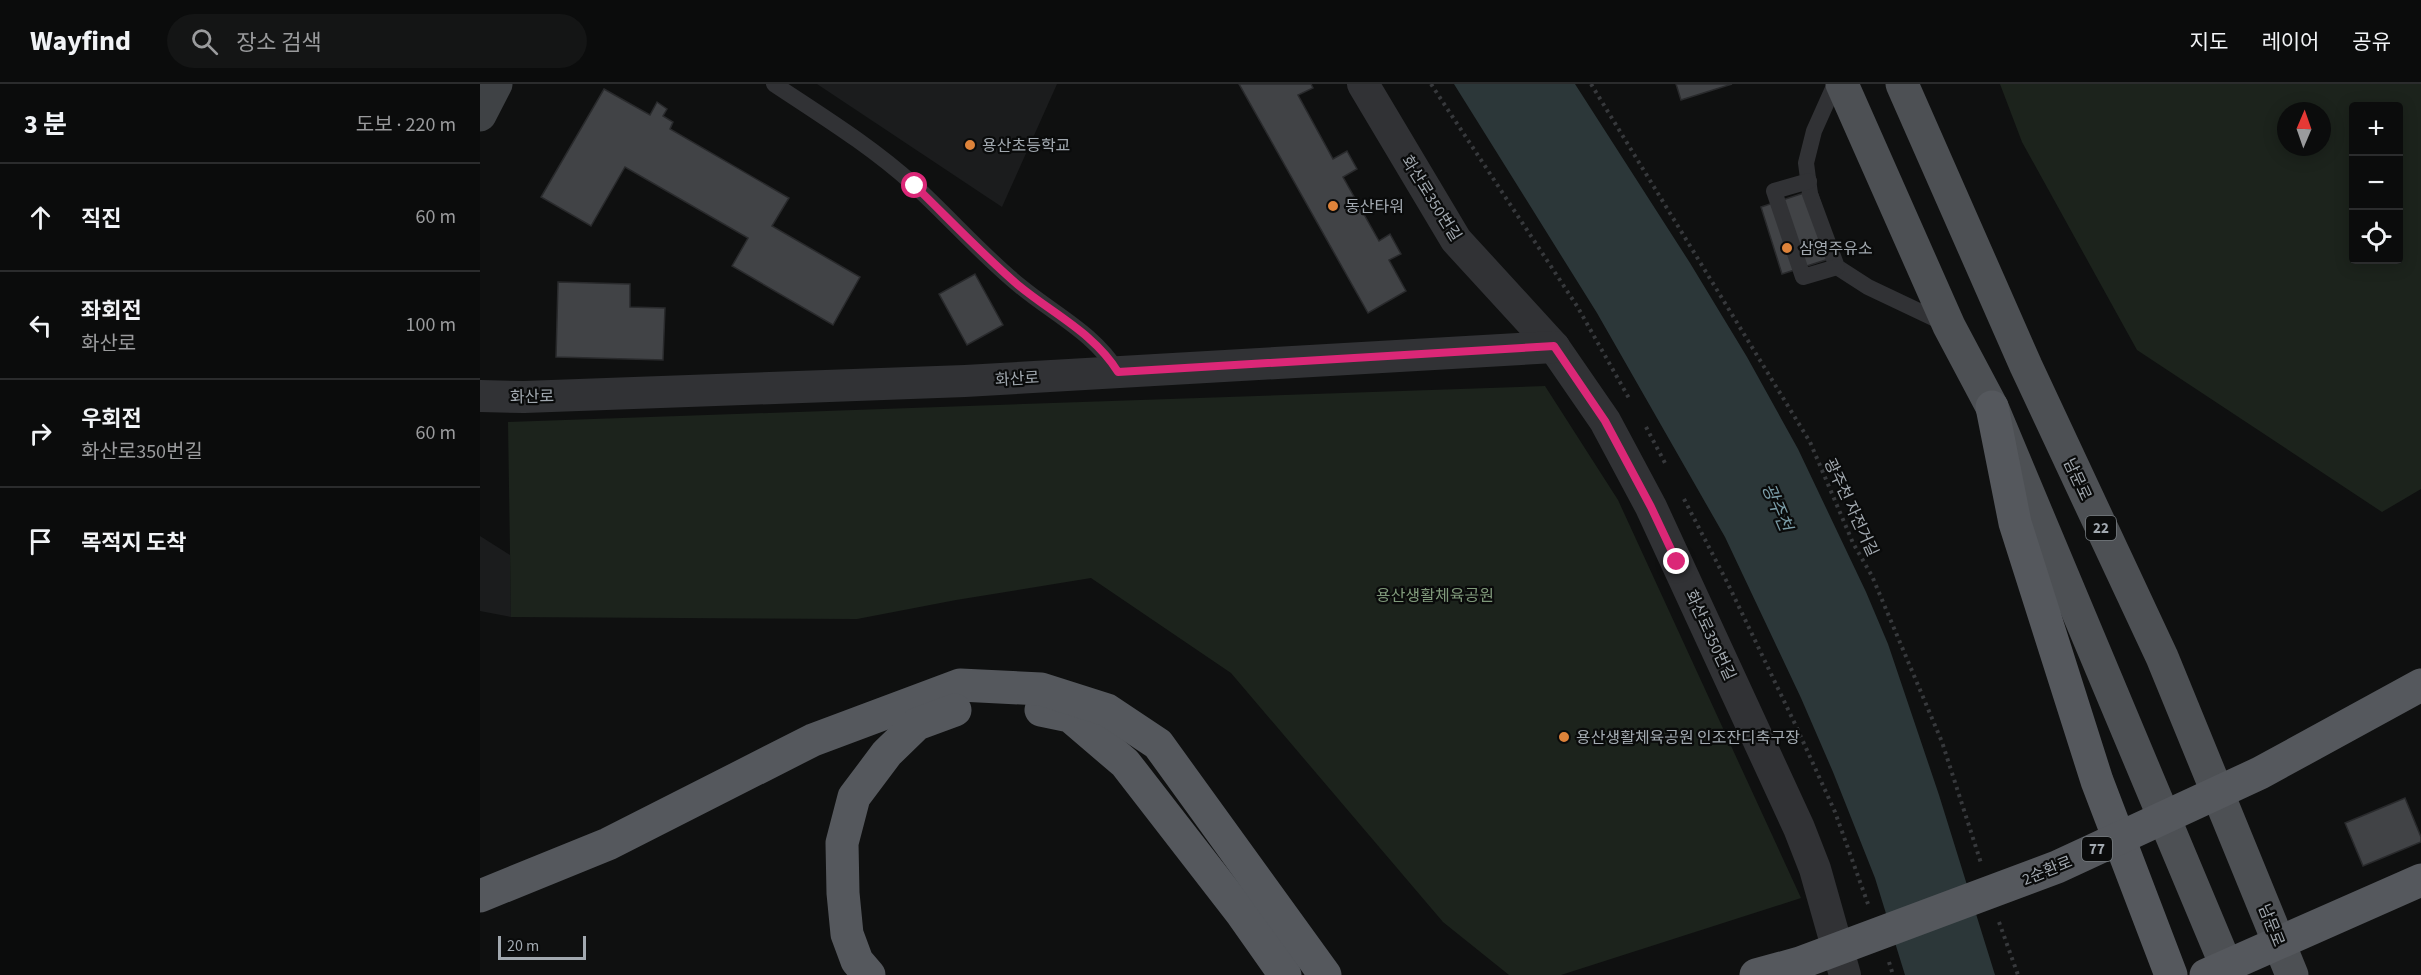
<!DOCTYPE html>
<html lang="ko">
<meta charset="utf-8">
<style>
:root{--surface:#0b0c0c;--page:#141515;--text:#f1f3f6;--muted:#9a9b9d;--line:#2b2c2d}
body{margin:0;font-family:"Source Sans 3","Noto Sans KR",sans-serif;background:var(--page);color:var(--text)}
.controls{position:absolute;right:18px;top:18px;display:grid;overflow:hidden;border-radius:6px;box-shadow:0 3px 15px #0003}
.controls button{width:54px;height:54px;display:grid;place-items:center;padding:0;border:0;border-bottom:2px solid var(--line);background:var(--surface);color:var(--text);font:30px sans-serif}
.compass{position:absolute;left:1797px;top:18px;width:54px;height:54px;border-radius:50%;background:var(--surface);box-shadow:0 3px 15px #0003;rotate:2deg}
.scale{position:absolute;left:18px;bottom:15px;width:88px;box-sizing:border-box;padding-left:6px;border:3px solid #a2a9b0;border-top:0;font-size:16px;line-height:21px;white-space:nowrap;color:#a2a9b0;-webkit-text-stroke:4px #0a0b0b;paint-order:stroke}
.stop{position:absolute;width:18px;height:18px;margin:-14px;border:4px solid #db2777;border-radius:50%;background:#fff}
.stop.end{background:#db2777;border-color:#fff;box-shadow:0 2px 6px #0008}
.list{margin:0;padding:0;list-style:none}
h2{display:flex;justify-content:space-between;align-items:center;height:78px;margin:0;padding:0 24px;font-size:26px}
h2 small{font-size:20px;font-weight:400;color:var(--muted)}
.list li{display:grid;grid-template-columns:39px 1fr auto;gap:18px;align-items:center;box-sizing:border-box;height:108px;padding:0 24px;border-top:2px solid var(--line)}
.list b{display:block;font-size:22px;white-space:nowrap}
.list p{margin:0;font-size:20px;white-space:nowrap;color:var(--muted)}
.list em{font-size:20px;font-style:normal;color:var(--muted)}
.icon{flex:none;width:33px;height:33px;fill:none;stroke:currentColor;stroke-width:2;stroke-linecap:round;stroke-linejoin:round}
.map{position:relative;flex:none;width:1941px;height:891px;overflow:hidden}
header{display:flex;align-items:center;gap:36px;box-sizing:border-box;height:84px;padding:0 30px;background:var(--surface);border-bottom:2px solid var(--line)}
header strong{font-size:28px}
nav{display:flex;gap:33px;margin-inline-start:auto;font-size:21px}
.search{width:420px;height:54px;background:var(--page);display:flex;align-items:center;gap:15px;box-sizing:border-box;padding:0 21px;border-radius:33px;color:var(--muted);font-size:22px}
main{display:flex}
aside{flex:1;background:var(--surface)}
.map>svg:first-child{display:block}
.built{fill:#1b1c1d}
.green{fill:#1c231c;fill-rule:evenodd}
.water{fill:#2c3739}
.building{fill:#414346;stroke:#292a2c;stroke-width:1.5}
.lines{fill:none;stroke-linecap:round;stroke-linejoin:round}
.path{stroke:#37393c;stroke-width:4;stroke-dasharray:3 4.5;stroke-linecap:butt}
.service{stroke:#313235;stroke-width:16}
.minor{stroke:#313235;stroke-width:32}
.secondary{stroke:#3f4245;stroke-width:33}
.primary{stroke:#4d5054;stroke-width:33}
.trunk{stroke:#55585d;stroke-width:33}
.trunk-bridge{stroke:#55585d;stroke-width:33}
.route{stroke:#db2777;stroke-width:8}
.poi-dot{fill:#de833a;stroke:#0a0b0b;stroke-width:2}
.labels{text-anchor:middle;stroke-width:4.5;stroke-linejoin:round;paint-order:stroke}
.shield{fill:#0a0b0b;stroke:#747a7e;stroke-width:1.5}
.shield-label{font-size:15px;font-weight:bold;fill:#a2a9b0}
.poi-label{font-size:16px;fill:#a2a9b0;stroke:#0a0b0b;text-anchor:start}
.street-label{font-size:16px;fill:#a2a9b0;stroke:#0a0b0b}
.park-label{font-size:16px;fill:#7f997a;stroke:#0a0b0b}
.water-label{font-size:18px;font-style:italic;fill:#7b9da8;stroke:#0a0b0b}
</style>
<header>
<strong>Wayfind</strong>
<div class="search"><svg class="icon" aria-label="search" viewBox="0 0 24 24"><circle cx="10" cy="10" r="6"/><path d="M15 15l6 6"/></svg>장소 검색</div>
<nav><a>지도</a><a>레이어</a><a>공유</a></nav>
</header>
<main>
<aside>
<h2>3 분<small>도보 · 220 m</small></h2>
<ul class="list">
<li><svg class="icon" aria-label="ahead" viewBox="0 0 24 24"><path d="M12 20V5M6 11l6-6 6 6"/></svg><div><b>직진</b></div><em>60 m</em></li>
<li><svg class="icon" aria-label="left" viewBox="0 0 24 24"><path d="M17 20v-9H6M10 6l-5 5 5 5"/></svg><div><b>좌회전</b><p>화산로</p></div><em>100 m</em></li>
<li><svg class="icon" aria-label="right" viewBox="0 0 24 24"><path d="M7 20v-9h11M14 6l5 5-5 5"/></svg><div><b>우회전</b><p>화산로350번길</p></div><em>60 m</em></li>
<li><svg class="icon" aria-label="arrive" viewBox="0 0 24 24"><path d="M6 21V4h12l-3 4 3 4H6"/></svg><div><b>목적지 도착</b></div></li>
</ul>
</aside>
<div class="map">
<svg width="1941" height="891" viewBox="0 0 1941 891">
<rect width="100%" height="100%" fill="#0f1010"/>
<g class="built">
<path d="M337,0H577L522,123Z"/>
<path d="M0,452L30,471L31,533L0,527Z"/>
</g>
<g class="green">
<path d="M1520,0H1941V405L1902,428L1657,266L1542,58ZM1874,22H1918V176H1874ZM1806,27H1842V63H1806Z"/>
<path d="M1065,302L1138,416L1321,814L1081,891H1029L963,838L751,589L611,494L476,516L377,535L31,533L28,338Z"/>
</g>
<path class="water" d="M974,0H1095L1210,179L1267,273L1318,365L1386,508L1408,560L1459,711L1515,891H1425L1395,794L1353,688L1321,614L1245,453L1117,229Z"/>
<g class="building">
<path d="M759,0H831L833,4L818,11L853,75L867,67L877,85L863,93L899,157L910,150L921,170L909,176L926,207L888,229Z"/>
<path d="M1196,0H1252L1201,16Z"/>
<path d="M124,5L170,31L177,18L187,25L183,32L193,38L190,45L309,114L292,142L380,193L353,241L252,182L268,154L145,83L111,142L61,113Z"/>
<path d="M1336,105L1358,172L1302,190L1281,123Z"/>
<path d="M495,190L523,241L487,261L459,210Z"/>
<path d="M78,198L150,200V223L185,224L183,276L76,273Z"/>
<path d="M1925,714L1941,753V758L1883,782L1865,739Z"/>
</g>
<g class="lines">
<g class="path">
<path d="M951,0L1097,222L1150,316"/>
<path d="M1111,0L1330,358L1373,459L1392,492L1462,658L1501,779"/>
<path d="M1166,343L1185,379"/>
<path d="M1204,415L1248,500L1316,642L1355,728L1388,820"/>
<path d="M1519,838L1538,891"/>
<path d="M1409,878L1413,891"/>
</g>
<g class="service">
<path d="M294,0C342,32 391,62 434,101C470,134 502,171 540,202C575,231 614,249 638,288"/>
<path d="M1355,0L1334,47L1326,79L1330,110L1357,183L1388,203L1466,240"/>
<path d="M1329,97L1294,107L1323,193L1357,183"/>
</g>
<g class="minor">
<path d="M883,0L976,156L1074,263L1125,337L1171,423L1319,744L1335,785L1365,891"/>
<path d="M0,312L44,313L485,297L1074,263"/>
</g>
<path class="secondary" d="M0,31L16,0"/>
<g class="primary">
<path d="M1362,0L1469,242L1512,323L1750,891"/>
<path d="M1422,0L1546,282L1682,573L1812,891"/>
</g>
<g class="trunk">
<path d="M1512,323L1535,439L1617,697L1691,891"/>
<path d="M561,626L590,632L645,679L762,830L805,891"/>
<path d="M0,812L128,760L333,656L480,601L561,605L627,626L678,660L845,891"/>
<path d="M389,891L377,877L367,850L363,809L362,759L374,713L407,669L437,640L475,626"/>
</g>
<g class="trunk-bridge">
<path d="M1276,891L1320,879L1577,783L1780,689L1941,601"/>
<path d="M1726,891L1941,796"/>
</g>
</g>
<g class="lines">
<path class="route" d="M435,102C469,135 502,170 538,201C573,230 614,249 638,288L1074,262L1125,337L1171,423L1197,478"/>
</g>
<g class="poi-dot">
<circle cx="490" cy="61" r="6"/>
<circle cx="853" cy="122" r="6"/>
<circle cx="1307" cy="164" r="6"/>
<circle cx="1084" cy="653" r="6"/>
</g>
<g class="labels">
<g class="shield">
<rect x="1606" y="432" width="30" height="24" rx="4.5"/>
<rect x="1602" y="753" width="30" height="24" rx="4.5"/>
</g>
<g class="shield-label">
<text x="1621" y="449">22</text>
<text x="1617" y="770">77</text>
</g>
<g class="poi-label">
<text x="502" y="67">용산초등학교</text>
<text x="865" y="128">동산타워</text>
<text x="1319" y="170">삼영주유소</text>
<text x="1096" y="659">용산생활체육공원 인조잔디축구장</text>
</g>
<g class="street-label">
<text transform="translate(952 114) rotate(58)" y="6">화산로350번길</text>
<text transform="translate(537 294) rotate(-3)" y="6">화산로</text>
<text transform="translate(52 312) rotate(-1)" y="6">화산로</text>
<text transform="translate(1598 395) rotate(65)" y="6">남문로</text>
<text transform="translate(1372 423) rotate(65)" y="6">광주천 자전거길</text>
<text transform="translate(1231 551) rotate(65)" y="6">화산로350번길</text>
<text transform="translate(1567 786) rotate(-22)" y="6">2순환로</text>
<text transform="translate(1792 841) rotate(68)" y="6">남문로</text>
</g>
<g class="park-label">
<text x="955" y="517">용산생활체육공원</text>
</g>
<g class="water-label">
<text transform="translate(1297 423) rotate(67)" y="6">광주천</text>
</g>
</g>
</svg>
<div class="controls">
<button>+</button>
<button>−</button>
<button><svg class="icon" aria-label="locate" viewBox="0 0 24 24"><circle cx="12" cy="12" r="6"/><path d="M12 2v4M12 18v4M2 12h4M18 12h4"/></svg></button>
</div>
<svg class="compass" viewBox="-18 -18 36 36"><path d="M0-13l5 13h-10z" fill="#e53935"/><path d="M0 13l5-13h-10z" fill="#9a9b9d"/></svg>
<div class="scale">20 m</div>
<div class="stop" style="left:435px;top:102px"></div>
<div class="stop end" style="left:1197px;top:478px"></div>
</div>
</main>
